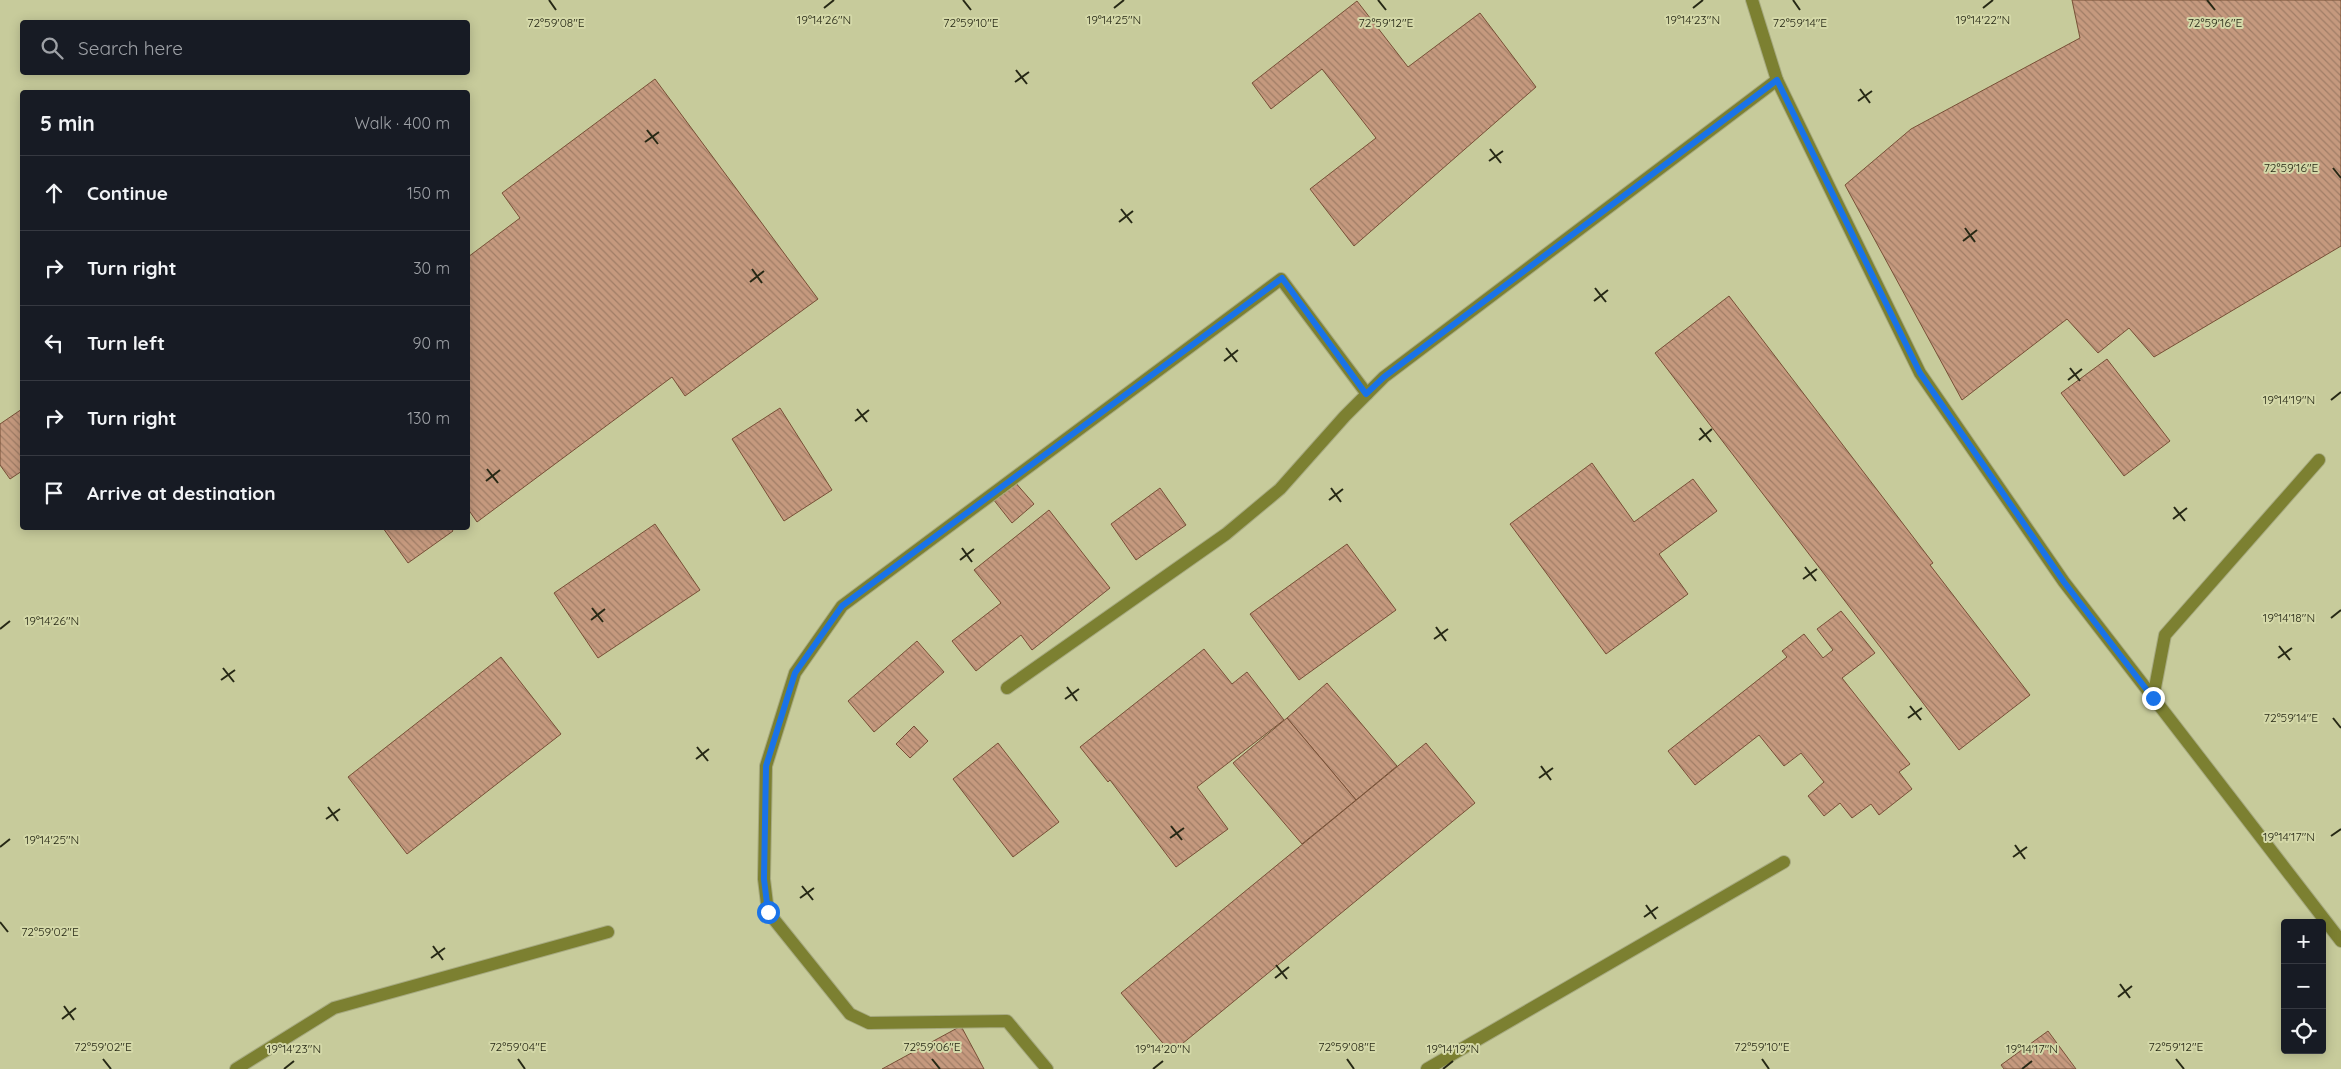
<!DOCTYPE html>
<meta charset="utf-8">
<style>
:root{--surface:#171b24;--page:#242831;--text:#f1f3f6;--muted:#9ea1a6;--line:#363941}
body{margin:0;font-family:Quicksand,sans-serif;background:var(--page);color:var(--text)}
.controls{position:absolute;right:15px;bottom:15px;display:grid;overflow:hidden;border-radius:5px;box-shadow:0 2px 12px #0003}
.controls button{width:45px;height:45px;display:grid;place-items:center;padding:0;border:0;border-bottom:1px solid var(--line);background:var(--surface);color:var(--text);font:25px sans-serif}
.stop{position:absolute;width:15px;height:15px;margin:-11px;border:4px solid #1a73e8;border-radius:50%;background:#fff}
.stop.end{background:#1a73e8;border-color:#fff;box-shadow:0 1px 5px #0008}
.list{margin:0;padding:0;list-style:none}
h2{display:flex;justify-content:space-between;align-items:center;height:65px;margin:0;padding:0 20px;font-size:21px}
h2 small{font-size:16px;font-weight:400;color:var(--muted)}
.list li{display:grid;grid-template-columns:32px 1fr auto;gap:15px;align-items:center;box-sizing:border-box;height:75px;padding:0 20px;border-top:1px solid var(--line)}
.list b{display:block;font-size:19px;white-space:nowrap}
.list em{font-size:16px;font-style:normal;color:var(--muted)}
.icon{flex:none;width:28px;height:28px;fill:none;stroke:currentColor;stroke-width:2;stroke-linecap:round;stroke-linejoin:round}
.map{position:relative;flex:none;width:2341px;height:1069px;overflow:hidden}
.search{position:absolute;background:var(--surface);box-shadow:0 2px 12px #0003;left:20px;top:20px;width:450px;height:55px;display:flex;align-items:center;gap:12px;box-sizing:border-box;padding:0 18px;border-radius:5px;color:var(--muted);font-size:19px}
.panel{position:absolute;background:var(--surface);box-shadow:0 2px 12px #0003;left:20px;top:90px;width:450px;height:440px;border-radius:5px}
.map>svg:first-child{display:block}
.building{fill:url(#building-back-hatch);stroke:#775037}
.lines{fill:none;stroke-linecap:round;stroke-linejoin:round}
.minor-casing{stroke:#a7aa80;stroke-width:14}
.minor{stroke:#7c8031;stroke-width:12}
.route{stroke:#1a73e8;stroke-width:6}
.ticks{fill:none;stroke:#262815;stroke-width:2}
.ticks-label{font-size:12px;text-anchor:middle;fill:#262815;stroke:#d4d8a8;stroke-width:4;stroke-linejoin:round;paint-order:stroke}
</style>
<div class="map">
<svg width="2341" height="1069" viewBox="0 0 2341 1069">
<defs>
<pattern id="building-back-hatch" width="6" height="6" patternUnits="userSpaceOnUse" patternTransform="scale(1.25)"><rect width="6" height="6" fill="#c5997e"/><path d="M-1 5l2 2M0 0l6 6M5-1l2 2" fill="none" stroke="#a07d66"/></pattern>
</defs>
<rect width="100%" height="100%" fill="#c7cb9b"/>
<g class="building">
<path d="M2072,0H2341V246L2154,357L2129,328L2098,353L2067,319L1962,400L1845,185L1911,129L2080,38Z"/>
<path d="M1357,1L1408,67L1480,13L1536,87L1354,246L1310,189L1376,138L1322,69L1271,109L1252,83Z"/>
<path d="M655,79L818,299L685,396L672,377L477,522L468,509V257L520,218L502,193Z"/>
<path d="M1729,296L1933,563L1930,565L2030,695L1959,750L1655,353Z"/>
<path d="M2107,359L2170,441L2124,476L2061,393Z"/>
<path d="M780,408L832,490L784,521L732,439Z"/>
<path d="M22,409V471L10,479L0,465V424Z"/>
<path d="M1592,463L1634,522L1693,479L1717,511L1659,554L1688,594L1606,654L1510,524Z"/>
<path d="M1014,481L1034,504L1012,523L993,499Z"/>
<path d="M1160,488L1186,525L1136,560L1111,524Z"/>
<path d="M1049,510L1110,588L1032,650L1021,635L976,671L952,641L1001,603L974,570Z"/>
<path d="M655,524L700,590L598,658L554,593Z"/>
<path d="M383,528H451L453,531L408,563Z"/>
<path d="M1347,544L1396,610L1299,680L1250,614Z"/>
<path d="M1841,611L1875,653L1842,678L1910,764L1899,772L1912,789L1879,815L1871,804L1852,818L1840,803L1824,816L1808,796L1824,782L1801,753L1784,766L1759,735L1695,785L1668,751L1787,657L1782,651L1804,634L1823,658L1833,650L1817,629Z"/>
<path d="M917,641L944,672L874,732L848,701Z"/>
<path d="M1204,649L1232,684L1247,672L1284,720L1197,787L1228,829L1176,867L1110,780L1108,782L1080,747Z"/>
<path d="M501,657L561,734L407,854L348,777Z"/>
<path d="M1327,683L1397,766L1356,800L1287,718Z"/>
<path d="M1287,718L1356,800L1302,844L1233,763Z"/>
<path d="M914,726L928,741L910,758L896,744Z"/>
<path d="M998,743L1059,822L1013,857L953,779Z"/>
<path d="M1426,743L1475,803L1171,1053L1121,993Z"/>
<path d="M961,1026L984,1069H882Z"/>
<path d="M2048,1031L2076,1069H2004L2001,1065Z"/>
</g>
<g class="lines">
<defs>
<g id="minor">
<path d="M1752,0L1777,80L1920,373L2064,582L2341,941"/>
<path d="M1007,688L1226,534L1280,489L1345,416L1384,377L1777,80"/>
<path d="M2153,698L2165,635L2319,460"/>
<path d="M236,1069L334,1008L608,932"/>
<path d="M1047,1069L1007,1021L869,1023L850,1014L768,912L764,879L766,766L795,673L842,606L1281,279L1367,394"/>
<path d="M1427,1069L1784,862"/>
</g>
</defs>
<use href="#minor" class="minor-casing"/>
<use href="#minor" class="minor"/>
</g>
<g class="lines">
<path class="route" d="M768,912L764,879L766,766L795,673L842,606L1282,278L1366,394L1384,377L1777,80L1920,373L2064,582L2153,698"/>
</g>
<path class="ticks" d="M549,0L556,10M963,0L971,10M1378,0L1386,10M1793,0L1800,10M2207,0L2215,10M824,8L834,0M1114,8L1124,0M1693,8L1703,0M1983,8L1993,0M1016,70L1027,84M1015,82L1029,72M1860,89L1870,103M1858,101L1872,91M647,130L658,144M645,142L659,132M1490,149L1501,163M1489,161L1503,151M2333,168L2341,178M1121,209L1132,223M1119,222L1133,211M1965,228L1975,242M1963,241L1977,230M752,269L762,283M750,282L764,271M1595,288L1606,302M1594,301L1608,290M1226,348L1237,362M1224,361L1238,350M2070,368L2080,381M2068,380L2082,369M2331,400L2341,392M857,409L867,422M855,421L869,410M1700,428L1711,442M1699,440L1712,429M487,469L498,483M486,481L500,470M1331,488L1341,502M1329,500L1343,489M2174,507L2185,521M2173,519L2187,508M962,548L972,562M960,560L974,549M1805,567L1816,581M1803,579L1817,569M592,608L603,622M2331,618L2341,610M591,620L605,609M1436,627L1446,641M0,629L10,621M1434,639L1448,629M2279,646L2290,660M2278,658L2292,648M223,668L234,682M221,680L235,670M1067,687L1077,701M1065,699L1079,689M1910,706L1921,720M1908,718L1922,708M2333,718L2341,728M697,747L708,761M696,759L709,749M1541,766L1551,780M1539,778L1553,768M328,807L338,821M326,819L340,809M1171,826L1182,840M2331,836L2341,829M1170,838L1184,828M2015,845L2025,859M0,847L10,839M2013,857L2027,847M802,886L813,900M800,898L814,888M1646,905L1656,919M1644,917L1658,907M0,922L8,932M433,946L443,960M431,958L445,948M1276,965L1287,979M1275,978L1289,967M2120,984L2130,998M2118,997L2132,986M64,1006L74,1020M62,1019L76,1008M103,1059L111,1069M518,1059L525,1069M932,1059L940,1069M1347,1059L1354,1069M1762,1059L1769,1069M2176,1059L2184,1069M284,1069L294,1061M1153,1069L1163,1061M1443,1069L1453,1061M2022,1069L2032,1061"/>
<g class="ticks-label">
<text x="824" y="24">19°14'26"N</text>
<text x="1114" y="24">19°14'25"N</text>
<text x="1693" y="24">19°14'23"N</text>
<text x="1983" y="24">19°14'22"N</text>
<text x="556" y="27">72°59'08"E</text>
<text x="971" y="27">72°59'10"E</text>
<text x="1800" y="27">72°59'14"E</text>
<text x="2215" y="27">72°59'16"E</text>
<text x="1386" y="27">72°59'12"E</text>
<text x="2291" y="172">72°59'16"E</text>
<text x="2289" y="404">19°14'19"N</text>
<text x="2289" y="622">19°14'18"N</text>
<text x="52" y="625">19°14'26"N</text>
<text x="2291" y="722">72°59'14"E</text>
<text x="2289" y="841">19°14'17"N</text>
<text x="52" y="844">19°14'25"N</text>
<text x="50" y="936">72°59'02"E</text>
<text x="103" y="1051">72°59'02"E</text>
<text x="518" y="1051">72°59'04"E</text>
<text x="932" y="1051">72°59'06"E</text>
<text x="1347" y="1051">72°59'08"E</text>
<text x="1762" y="1051">72°59'10"E</text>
<text x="2176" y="1051">72°59'12"E</text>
<text x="294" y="1053">19°14'23"N</text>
<text x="1163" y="1053">19°14'20"N</text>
<text x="1453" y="1053">19°14'19"N</text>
<text x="2032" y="1053">19°14'17"N</text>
</g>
</svg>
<div class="controls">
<button>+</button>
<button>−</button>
<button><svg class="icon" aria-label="locate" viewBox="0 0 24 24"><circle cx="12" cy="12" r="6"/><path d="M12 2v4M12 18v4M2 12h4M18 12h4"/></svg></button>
</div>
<div class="stop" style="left:768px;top:912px"></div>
<div class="stop end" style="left:2153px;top:698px"></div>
<div class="search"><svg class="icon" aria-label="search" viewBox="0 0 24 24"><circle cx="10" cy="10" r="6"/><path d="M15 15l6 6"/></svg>Search here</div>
<section class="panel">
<h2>5 min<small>Walk · 400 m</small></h2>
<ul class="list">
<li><svg class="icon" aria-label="ahead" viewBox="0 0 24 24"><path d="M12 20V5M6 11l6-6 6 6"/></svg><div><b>Continue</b></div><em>150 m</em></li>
<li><svg class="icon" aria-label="right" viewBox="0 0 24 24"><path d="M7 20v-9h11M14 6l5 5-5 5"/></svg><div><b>Turn right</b></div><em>30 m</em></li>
<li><svg class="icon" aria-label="left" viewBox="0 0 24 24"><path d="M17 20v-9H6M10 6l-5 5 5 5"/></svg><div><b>Turn left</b></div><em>90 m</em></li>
<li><svg class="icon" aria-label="right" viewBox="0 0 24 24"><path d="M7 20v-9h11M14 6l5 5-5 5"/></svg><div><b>Turn right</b></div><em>130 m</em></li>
<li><svg class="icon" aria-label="arrive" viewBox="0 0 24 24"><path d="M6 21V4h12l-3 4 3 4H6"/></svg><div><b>Arrive at destination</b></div></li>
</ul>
</section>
</div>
